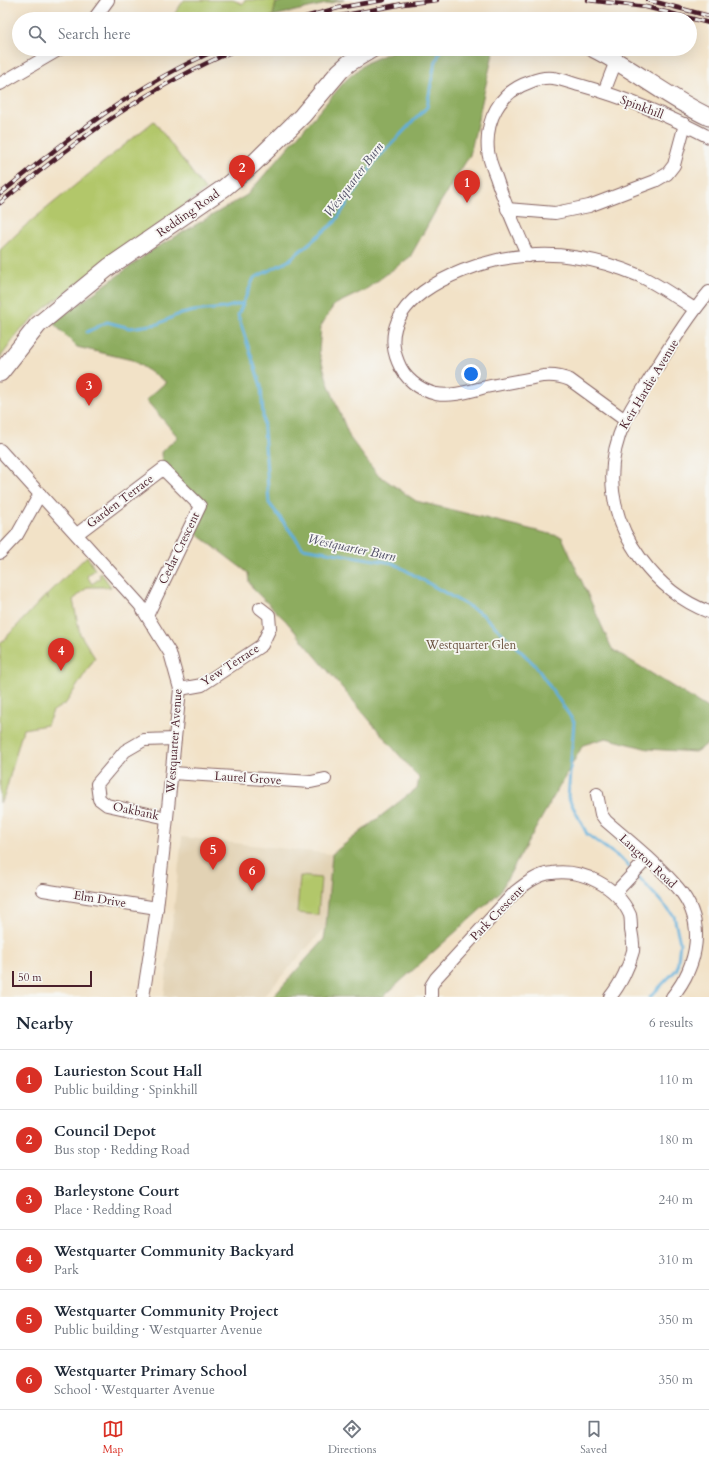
<!DOCTYPE html>
<meta charset="utf-8">
<style>
:root{--surface:#fff;--page:#f2f2f3;--text:#1f2937;--muted:#747a83;--line:#e0e1e3;--accent:#d93025}
body{margin:0;font-family:Cardo,serif;background:var(--page);color:var(--text)}
.scale{position:absolute;left:12px;bottom:10px;width:80px;box-sizing:border-box;padding-left:4px;border:2px solid #4a1f2b;border-top:0;font-size:11px;line-height:14px;white-space:nowrap;color:#4a1f2b;-webkit-text-stroke:3px #f6f6f2;paint-order:stroke}
.you{position:absolute;left:471px;top:374px;width:14px;height:14px;margin:-10px;border:3px solid #fff;border-radius:50%;background:#1a73e8;box-shadow:0 0 0 6px #1a73e833}
.badge{display:grid;place-items:center;width:26px;height:26px;border-radius:50%;background:var(--accent);color:#fff;font-size:13px;font-weight:700}
.pin{position:absolute;translate:-50% -33px;filter:drop-shadow(0 1px 2px #0008)}
.pin::after{content:'';position:absolute;top:21px;width:14px;height:12px;background:inherit;clip-path:polygon(0 0,100% 0,50% 100%)}
.list{margin:0;padding:0;list-style:none}
h2{display:flex;justify-content:space-between;align-items:center;height:52px;margin:0;padding:0 16px;font-size:17px}
h2 small{font-size:13px;font-weight:400;color:var(--muted)}
.list li{display:grid;grid-template-columns:26px 1fr auto;gap:12px;align-items:center;box-sizing:border-box;height:60px;padding:0 16px;border-top:1px solid var(--line)}
.list b{display:block;font-size:15px;white-space:nowrap}
.list p{margin:0;font-size:13px;white-space:nowrap;color:var(--muted)}
.list em{font-size:13px;font-style:normal;color:var(--muted)}
.icon{flex:none;width:22px;height:22px;fill:none;stroke:currentColor;stroke-width:2;stroke-linecap:round;stroke-linejoin:round}
.map{position:relative;flex:none;width:709px;height:997px;overflow:hidden}
.search{position:absolute;background:var(--surface);box-shadow:0 4px 16px #0002;left:12px;right:12px;top:12px;height:44px;display:flex;align-items:center;gap:10px;box-sizing:border-box;padding:0 14px;border-radius:22px;color:var(--muted);font-size:15px}
.sheet{height:412px;background:var(--surface)}
nav{display:flex;justify-content:space-around;align-items:center;box-sizing:border-box;height:56px;border-top:1px solid var(--line);background:var(--surface);font-size:11px;color:var(--muted)}
nav a{display:grid;justify-items:center;gap:2px}
nav .on{color:var(--accent)}
.map>svg:first-child{display:block}
.built{fill:#e2d2b4}
.green{fill:#b2c76b;stroke:#7e734b}
.forest{fill:#8dac5f;stroke:#6c6645}
.lines{fill:none;stroke-linecap:round;stroke-linejoin:round}
.stream{stroke:#60afda;stroke-width:3}
.minor-casing{stroke:#856362;stroke-width:14}
.secondary-casing{stroke:#856362;stroke-width:19}
.minor{stroke:#fff;stroke-width:12}
.secondary{stroke:#fff;stroke-width:17}
.rail-casing{stroke:#4a1f2b;stroke-width:4.5}
.rail{stroke:#f6f6f2;stroke-width:3;stroke-dasharray:9;stroke-linecap:butt}
.labels{text-anchor:middle;stroke-width:3.5;stroke-linejoin:round;paint-order:stroke}
.street-label{font-size:12px;fill:#4a1f2b;stroke:#f6f6f2}
.park-label{font-size:12px;fill:#69513e;stroke:#f6f6f2}
.water-label{font-size:13px;font-style:italic;fill:#525168;stroke:#f6f6f2}
</style>
<div class="map">
<svg width="709" height="997" viewBox="0 0 709 997">
<rect width="100%" height="100%" fill="#f6f6f2"/>
<filter id="ink" filterUnits="userSpaceOnUse"><feTurbulence type="fractalNoise" baseFrequency=".025" numOctaves="2"/><feDisplacementMap in="SourceGraphic" scale="8" xChannelSelector="R" yChannelSelector="G"/><feConvolveMatrix kernelMatrix="1 2 1 2 8 2 1 2 1" color-interpolation-filters="sRGB"/></filter>
<filter id="wash" filterUnits="userSpaceOnUse"><feTurbulence type="fractalNoise" baseFrequency=".012" numOctaves="4" result="noise"/><feDisplacementMap in="SourceGraphic" scale="16" xChannelSelector="R" yChannelSelector="G"/><feGaussianBlur stdDeviation="0.9" result="paint"/><feColorMatrix in="noise" values="0 0 0 0 0 0 0 0 0 0 0 0 0 0 0 0 0 1.4 0 .05"/><feComposite in="paint" operator="in"/></filter>
<g filter="url(#wash)">
<rect width="100%" height="100%" fill="#f2e2c7"/>
<path class="built" d="M182,837L332,854L326,927L263,997H164Z"/>
<g class="green">
<path d="M184,0H233L243,4L245,0H274L276,3L273,16L256,19H173L175,13Z"/>
<path d="M154,121L205,190L46,307L21,329L0,358V250L25,226Z"/>
<path d="M87,556L95,570L87,576L92,584L100,578L99,574L101,573L111,587H88L73,600L80,634L95,658L66,703L53,711L47,725L23,729L5,794L0,803V644L46,595L48,599L47,595Z"/>
<path d="M300,876L321,878L318,915L297,913Z"/>
</g>
<g class="forest">
<path d="M288,0H344L273,16L276,3Z"/>
<path d="M398,49H494L470,155L440,203L410,257L365,290L334,305L321,326L319,352L328,383L350,438L377,474L416,501L562,537L612,649L709,709V743L695,752L648,749L606,738L583,745L499,893L383,997H273L324,939L326,927L332,854L417,788L419,778L387,741L286,621L254,590L249,582L248,573L192,530L203,506L162,464L161,452L178,437L146,400L166,382L132,360L77,347L53,323L154,249L247,195L346,80L366,63Z"/>
</g>
<g class="lines">
<g class="stream">
<path d="M441,49L434,67L427,107L376,160L335,222L288,261L254,278L238,315L261,386L269,503L303,548L393,563L482,614L535,665L574,722L568,797L587,834L624,861L632,870"/>
<path d="M87,332L107,322L130,328L158,324L177,315L194,311L224,308L243,303"/>
<path d="M636,874L674,916L680,943L677,969L650,997"/>
</g>
</g>
</g>
<g filter="url(#ink)">
<g class="lines">
<defs>
<g id="minor">
<path d="M94,19L108,0"/>
<path d="M0,84L60,49"/>
<path d="M604,92L616,61"/>
<path d="M507,209L555,213L589,206L655,181L667,174L674,165L685,124"/>
<path d="M528,256C516,229 505,205 496,177C493,169 489,160 488,151C485,121 499,92 530,82C537,79 545,77 553,78C563,79 573,84 583,86C626,98 669,116 709,137"/>
<path d="M709,292C688,317 671,344 654,372C645,388 632,404 625,421C603,469 610,517 641,559C658,582 682,602 709,612"/>
<path d="M625,420L570,380C561,376 553,375 543,376C524,380 505,383 486,387C470,391 452,397 436,394C419,390 404,378 398,362C373,302 456,269 501,259C524,255 550,253 573,257C596,260 619,267 640,276C659,285 677,298 695,309"/>
<path d="M0,450L140,605L170,653L180,689L167,818L157,908L143,997"/>
<path d="M77,534L163,469L200,506L147,616"/>
<path d="M0,553L17,535L40,494"/>
<path d="M180,689L202,685L262,645L270,628L269,615L260,608"/>
<path d="M172,773L311,782L325,779"/>
<path d="M597,794L601,814L606,821C630,842 657,863 678,888C707,922 698,965 672,997"/>
<path d="M167,818L107,805L99,799L97,784L125,751L144,740L175,739"/>
<path d="M43,890L157,908"/>
<path d="M615,893L648,858"/>
<path d="M431,997V986L436,978L515,892C525,884 538,874 552,873C583,869 617,886 630,915C631,919 631,925 631,930C632,936 634,945 633,951C629,967 620,985 610,997"/>
</g>
<g id="secondary">
<path d="M594,49C634,69 668,98 709,117"/>
<path d="M0,373L38,325L109,267L224,188L253,164L302,116L340,71L349,63L372,49"/>
</g>
</defs>
<use href="#minor" class="minor-casing"/>
<use href="#secondary" class="secondary-casing"/>
<use href="#minor" class="minor"/>
<use href="#secondary" class="secondary"/>
<defs>
<g id="rail">
<path d="M588,0L646,7L709,23"/>
<path d="M648,0L709,16"/>
<path d="M298,19L338,8L384,0"/>
<path d="M325,19L403,4L437,0"/>
<path d="M0,194C67,139 138,83 219,49"/>
<path d="M0,203C74,142 149,86 238,49"/>
</g>
</defs>
<use href="#rail" class="rail-casing"/>
<use href="#rail" class="rail"/>
</g>
</g>
<g class="labels">
<g class="street-label">
<text transform="translate(642 107) rotate(21)" y="4">Spinkhill</text>
<text transform="translate(188 213) rotate(-35)" y="4">Redding Road</text>
<text transform="translate(649 384) rotate(-59)" y="4">Keir Hardie Avenue</text>
<text transform="translate(120 501) rotate(-37)" y="4">Garden Terrace</text>
<text transform="translate(179 548) rotate(-64)" y="4">Cedar Crescent</text>
<text transform="translate(230 665) rotate(-33)" y="4">Yew Terrace</text>
<text transform="translate(174 741) rotate(-86)" y="4">Westquarter Avenue</text>
<text transform="translate(248 778) rotate(4)" y="4">Laurel Grove</text>
<text transform="translate(136 811) rotate(12)" y="4">Oakbank</text>
<text transform="translate(648 861) rotate(43)" y="4">Langton Road</text>
<text transform="translate(100 899) rotate(9)" y="4">Elm Drive</text>
<text transform="translate(497 913) rotate(-46)" y="4">Park Crescent</text>
</g>
<g class="park-label">
<text x="471" y="649">Westquarter Glen</text>
</g>
<g class="water-label">
<text transform="translate(353 179) rotate(-53)" y="5">Westquarter Burn</text>
<text transform="translate(352 547) rotate(12)" y="5">Westquarter Burn</text>
</g>
</g>
</svg>
<div class="scale">50 m</div>
<div class="you"></div>
<div class="pin badge" style="left:467px;top:203px">1</div>
<div class="pin badge" style="left:242px;top:188px">2</div>
<div class="pin badge" style="left:89px;top:406px">3</div>
<div class="pin badge" style="left:61px;top:671px">4</div>
<div class="pin badge" style="left:213px;top:870px">5</div>
<div class="pin badge" style="left:252px;top:891px">6</div>
<div class="search"><svg class="icon" aria-label="search" viewBox="0 0 24 24"><circle cx="10" cy="10" r="6"/><path d="M15 15l6 6"/></svg>Search here</div>
</div>
<section class="sheet">
<h2>Nearby<small>6 results</small></h2>
<ul class="list">
<li><span class="badge">1</span><div><b>Laurieston Scout Hall</b><p>Public building · Spinkhill</p></div><em>110 m</em></li>
<li><span class="badge">2</span><div><b>Council Depot</b><p>Bus stop · Redding Road</p></div><em>180 m</em></li>
<li><span class="badge">3</span><div><b>Barleystone Court</b><p>Place · Redding Road</p></div><em>240 m</em></li>
<li><span class="badge">4</span><div><b>Westquarter Community Backyard</b><p>Park</p></div><em>310 m</em></li>
<li><span class="badge">5</span><div><b>Westquarter Community Project</b><p>Public building · Westquarter Avenue</p></div><em>350 m</em></li>
<li><span class="badge">6</span><div><b>Westquarter Primary School</b><p>School · Westquarter Avenue</p></div><em>350 m</em></li>
</ul>
</section>
<nav>
<a class="on"><svg class="icon" aria-label="map" viewBox="0 0 24 24"><path d="M3 6l6-2 6 2 6-2v14l-6 2-6-2-6 2zM9 4v14M15 6v14"/></svg>Map</a>
<a><svg class="icon" aria-label="directions" viewBox="0 0 24 24"><path d="M12 3l9 9-9 9-9-9zM9 14v-3h6M13 9l2 2-2 2"/></svg>Directions</a>
<a><svg class="icon" aria-label="saved" viewBox="0 0 24 24"><path d="M7 4h10v16l-5-4-5 4z"/></svg>Saved</a>
</nav>
